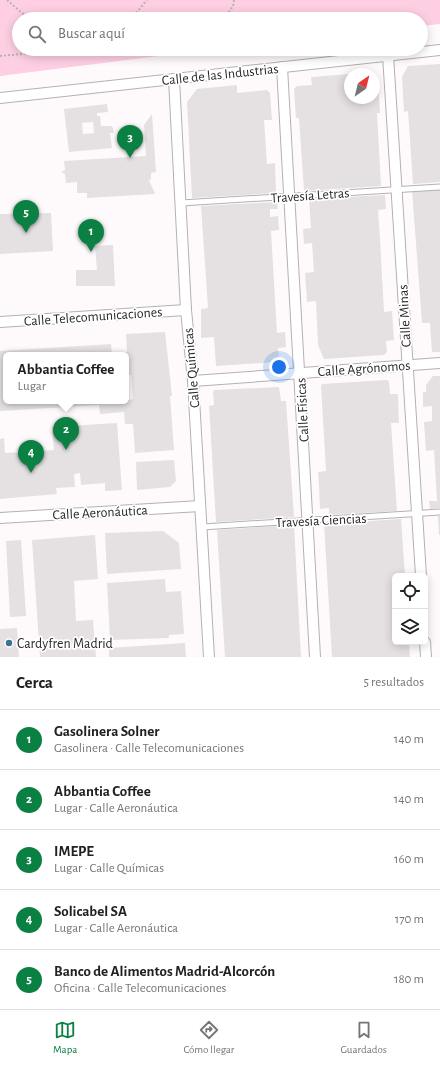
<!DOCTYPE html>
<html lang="es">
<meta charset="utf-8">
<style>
:root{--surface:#fff;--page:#f6f6f6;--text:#202124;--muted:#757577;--line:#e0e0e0;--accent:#0b8043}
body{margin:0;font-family:"Alegreya Sans",sans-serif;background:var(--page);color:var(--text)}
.controls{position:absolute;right:12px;bottom:12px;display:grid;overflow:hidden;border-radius:6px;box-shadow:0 2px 10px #0003}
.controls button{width:36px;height:36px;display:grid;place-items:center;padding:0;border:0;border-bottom:1px solid var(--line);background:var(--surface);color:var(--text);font:20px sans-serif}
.compass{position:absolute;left:344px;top:68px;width:36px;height:36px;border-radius:50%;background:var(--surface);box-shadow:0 2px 10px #0003;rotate:35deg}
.you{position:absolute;left:279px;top:367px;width:14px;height:14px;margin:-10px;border:3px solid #fff;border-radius:50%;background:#1a73e8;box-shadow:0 0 0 6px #1a73e833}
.badge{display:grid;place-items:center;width:26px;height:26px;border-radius:50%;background:var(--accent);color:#fff;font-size:13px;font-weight:700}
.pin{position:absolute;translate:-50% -33px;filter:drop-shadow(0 1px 2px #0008)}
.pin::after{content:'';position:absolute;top:21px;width:14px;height:12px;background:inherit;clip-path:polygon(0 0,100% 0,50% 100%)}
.popup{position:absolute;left:3px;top:352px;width:126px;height:52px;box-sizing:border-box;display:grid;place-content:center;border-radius:6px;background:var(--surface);filter:drop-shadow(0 1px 3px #0005);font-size:13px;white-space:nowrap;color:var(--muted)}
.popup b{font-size:15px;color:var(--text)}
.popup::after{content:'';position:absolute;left:50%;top:100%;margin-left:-8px;border:8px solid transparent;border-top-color:var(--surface)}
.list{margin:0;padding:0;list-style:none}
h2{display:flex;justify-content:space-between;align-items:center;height:52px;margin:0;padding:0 16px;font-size:17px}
h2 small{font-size:13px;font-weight:400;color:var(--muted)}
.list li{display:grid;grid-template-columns:26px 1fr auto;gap:12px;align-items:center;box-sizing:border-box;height:60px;padding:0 16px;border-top:1px solid var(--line)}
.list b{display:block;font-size:15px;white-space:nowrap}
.list p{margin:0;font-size:13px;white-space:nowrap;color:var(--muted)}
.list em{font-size:13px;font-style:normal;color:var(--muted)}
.icon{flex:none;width:22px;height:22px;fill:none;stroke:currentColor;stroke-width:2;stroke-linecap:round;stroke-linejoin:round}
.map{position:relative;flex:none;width:440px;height:657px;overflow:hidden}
.search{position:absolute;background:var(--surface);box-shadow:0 2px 10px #0003;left:12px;right:12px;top:12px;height:44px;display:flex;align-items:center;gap:10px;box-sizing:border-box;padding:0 14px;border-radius:22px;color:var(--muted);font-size:15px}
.sheet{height:352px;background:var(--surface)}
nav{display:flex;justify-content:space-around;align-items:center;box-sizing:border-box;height:56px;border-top:1px solid var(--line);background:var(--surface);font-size:11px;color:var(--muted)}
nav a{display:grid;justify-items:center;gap:2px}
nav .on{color:var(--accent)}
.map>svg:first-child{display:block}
.green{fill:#fecfe3}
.building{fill:#e5e0e2;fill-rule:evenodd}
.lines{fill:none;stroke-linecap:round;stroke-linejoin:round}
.lane-casing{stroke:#b5b1b3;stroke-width:7}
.street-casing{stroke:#b5b1b3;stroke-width:12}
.path{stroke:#b6b3b4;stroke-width:2;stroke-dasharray:2 2;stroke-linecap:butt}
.lane{stroke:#fff;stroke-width:5}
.street{stroke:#fff;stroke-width:10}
.poi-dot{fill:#39768d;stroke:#fff;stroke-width:1.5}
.labels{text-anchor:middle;stroke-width:3.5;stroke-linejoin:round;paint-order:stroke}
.street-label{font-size:14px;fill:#292828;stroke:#fff}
.poi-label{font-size:14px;fill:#292828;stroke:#fff;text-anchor:start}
</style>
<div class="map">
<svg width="440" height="657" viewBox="0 0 440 657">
<rect width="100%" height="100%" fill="#fefafc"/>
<path class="green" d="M0,0H440V24L421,26V19H19V49H214L0,76Z"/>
<g class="building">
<path d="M440,64V182L413,184L408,111L404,112L402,77L408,66Z"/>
<path d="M350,74V98H374V81H378L380,113H377L381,186L304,191L299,118H296L294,89L297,86L312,85L311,77Z"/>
<path d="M237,85V93L267,90L270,93L272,120H264L267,164L275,163L276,193L192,198L187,102L197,89Z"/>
<path d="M107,104L108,112L97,113V116H100L101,126H111L113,128L114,133H110L112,148L69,152L64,109ZM93,122L94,133L83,134L82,123Z"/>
<path d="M152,114L156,172L151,173V179L149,180L155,194L87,198V193H77V182L66,183L65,174L61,172L65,170L64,161L146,156L144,125Z"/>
<path d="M412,190H440V352H432L430,323H422Z"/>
<path d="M385,195L386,209L378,210L380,239L384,312L392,311L394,340L386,341L387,352L384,355L324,359L318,345L316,301L307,302L305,273L314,272L312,243L304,244L303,229L311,228L309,199Z"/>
<path d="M277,202L278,209H270V217L278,216L279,230L271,231L277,333L285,332L286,347L278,348L279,359L276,362L216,366L214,337L201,338V309L208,308L201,206Z"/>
<path d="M51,213L53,251L0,254V214Z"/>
<path d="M113,245L115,286H76V270H97L95,246Z"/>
<path d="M165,332L172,396H170L174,450L135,453L133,424H125L124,412L100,414L99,405L0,411V351L111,344L112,355H6V401H126L133,399L131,375H126V355H120V353L127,352L126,334Z"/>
<path d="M433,376H440V508L430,509L429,501H437L434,450L426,451L424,422L432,421V406L423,407V392H426V385Z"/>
<path d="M387,380L389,382L390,394H398L399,423H391L397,511L329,515V508L320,509L319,486L318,472L326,471L321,386L322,384Z"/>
<path d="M279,387L281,401H286L294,517L216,522L209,406L214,405L213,392L214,390Z"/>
<path d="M117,423L122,490L105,491V483L81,485L80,473L74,474L75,487L56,488L57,494L0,499V439L4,438L5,453L54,450L52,427Z"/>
<path d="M174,460L176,481L170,487L137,490L136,462Z"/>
<path d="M438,516H440V535H439Z"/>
<path d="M401,519L405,576H395V642H409L410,657H332L324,524Z"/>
<path d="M294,525L301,657H225L217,530Z"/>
<path d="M163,531L179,543L181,569L107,574L105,533Z"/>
<path d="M95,535L98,579L74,581L76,621L93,620L96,657H40L32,540Z"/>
<path d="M21,540L26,616L10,617L6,541Z"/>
<path d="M165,579L166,592L181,591L184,634L169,635V638L110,640L107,583Z"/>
<path d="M17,628L19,657H0V629Z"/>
<path d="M185,643L186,657H109V648Z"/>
</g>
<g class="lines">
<defs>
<g id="lane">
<path d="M181,203L440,187"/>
<path d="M202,527L440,512"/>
</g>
<g id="street">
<path d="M388,55L421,576"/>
<path d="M282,67L315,657"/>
<path d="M174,79L186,310L193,381L209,657"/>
<path d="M0,98L440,50"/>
<path d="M0,322L186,310"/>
<path d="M193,381L440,363"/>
<path d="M0,518L200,506"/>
<path d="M425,642L426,657"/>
</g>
</defs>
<use href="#lane" class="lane-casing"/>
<use href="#street" class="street-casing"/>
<g class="path">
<path d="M7,0L29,19"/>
<path d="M131,19L147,0"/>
<path d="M224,19L233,6L234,0"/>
<path d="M223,49L224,51"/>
<path d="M0,56L75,49"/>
</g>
<use href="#lane" class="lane"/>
<use href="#street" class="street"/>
</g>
<circle class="poi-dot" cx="9" cy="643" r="4"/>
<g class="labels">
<g class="street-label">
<text transform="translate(220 74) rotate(-6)" y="5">Calle de las Industrias</text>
<text transform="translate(310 195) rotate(-4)" y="5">Travesía Letras</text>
<text transform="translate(93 316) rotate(-4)" y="5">Calle Telecomunicaciones</text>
<text transform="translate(404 316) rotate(-93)" y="5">Calle Minas</text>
<text transform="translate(191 368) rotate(-95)" y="5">Calle Químicas</text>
<text transform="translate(364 368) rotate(-4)" y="5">Calle Agrónomos</text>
<text transform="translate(302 410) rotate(-93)" y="5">Calle Físicas</text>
<text transform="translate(100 512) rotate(-3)" y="5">Calle Aeronáutica</text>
<text transform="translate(321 520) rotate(-3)" y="5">Travesía Ciencias</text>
</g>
<g class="poi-label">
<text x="17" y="648">Cardyfren Madrid</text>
</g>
</g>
</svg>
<div class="controls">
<button><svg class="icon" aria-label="locate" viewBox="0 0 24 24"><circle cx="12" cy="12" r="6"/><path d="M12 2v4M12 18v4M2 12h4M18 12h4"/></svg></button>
<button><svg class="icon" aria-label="layers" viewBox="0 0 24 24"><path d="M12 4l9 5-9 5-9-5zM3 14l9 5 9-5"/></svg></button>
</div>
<svg class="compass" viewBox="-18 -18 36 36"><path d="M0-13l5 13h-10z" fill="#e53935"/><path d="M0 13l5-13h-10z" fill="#757577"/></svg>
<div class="you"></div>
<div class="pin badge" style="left:91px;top:252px">1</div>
<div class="pin badge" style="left:66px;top:450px">2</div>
<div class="popup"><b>Abbantia Coffee</b>Lugar</div>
<div class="pin badge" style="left:130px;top:158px">3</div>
<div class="pin badge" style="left:31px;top:473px">4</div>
<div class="pin badge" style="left:26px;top:233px">5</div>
<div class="search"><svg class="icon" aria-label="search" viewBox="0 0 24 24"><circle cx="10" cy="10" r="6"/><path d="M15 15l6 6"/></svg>Buscar aquí</div>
</div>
<section class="sheet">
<h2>Cerca<small>5 resultados</small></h2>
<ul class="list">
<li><span class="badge">1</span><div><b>Gasolinera Solner</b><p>Gasolinera · Calle Telecomunicaciones</p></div><em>140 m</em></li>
<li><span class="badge">2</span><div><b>Abbantia Coffee</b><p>Lugar · Calle Aeronáutica</p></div><em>140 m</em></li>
<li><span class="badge">3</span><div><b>IMEPE</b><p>Lugar · Calle Químicas</p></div><em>160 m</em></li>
<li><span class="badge">4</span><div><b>Solicabel SA</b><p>Lugar · Calle Aeronáutica</p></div><em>170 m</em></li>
<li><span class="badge">5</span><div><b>Banco de Alimentos Madrid-Alcorcón</b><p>Oficina · Calle Telecomunicaciones</p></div><em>180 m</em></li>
</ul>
</section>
<nav>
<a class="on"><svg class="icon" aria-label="map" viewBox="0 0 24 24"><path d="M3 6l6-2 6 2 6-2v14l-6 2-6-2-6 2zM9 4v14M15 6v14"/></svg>Mapa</a>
<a><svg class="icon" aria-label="directions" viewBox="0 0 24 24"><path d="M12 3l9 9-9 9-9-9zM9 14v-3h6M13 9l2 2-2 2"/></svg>Cómo llegar</a>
<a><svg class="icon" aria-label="saved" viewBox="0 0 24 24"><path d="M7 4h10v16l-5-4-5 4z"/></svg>Guardados</a>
</nav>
